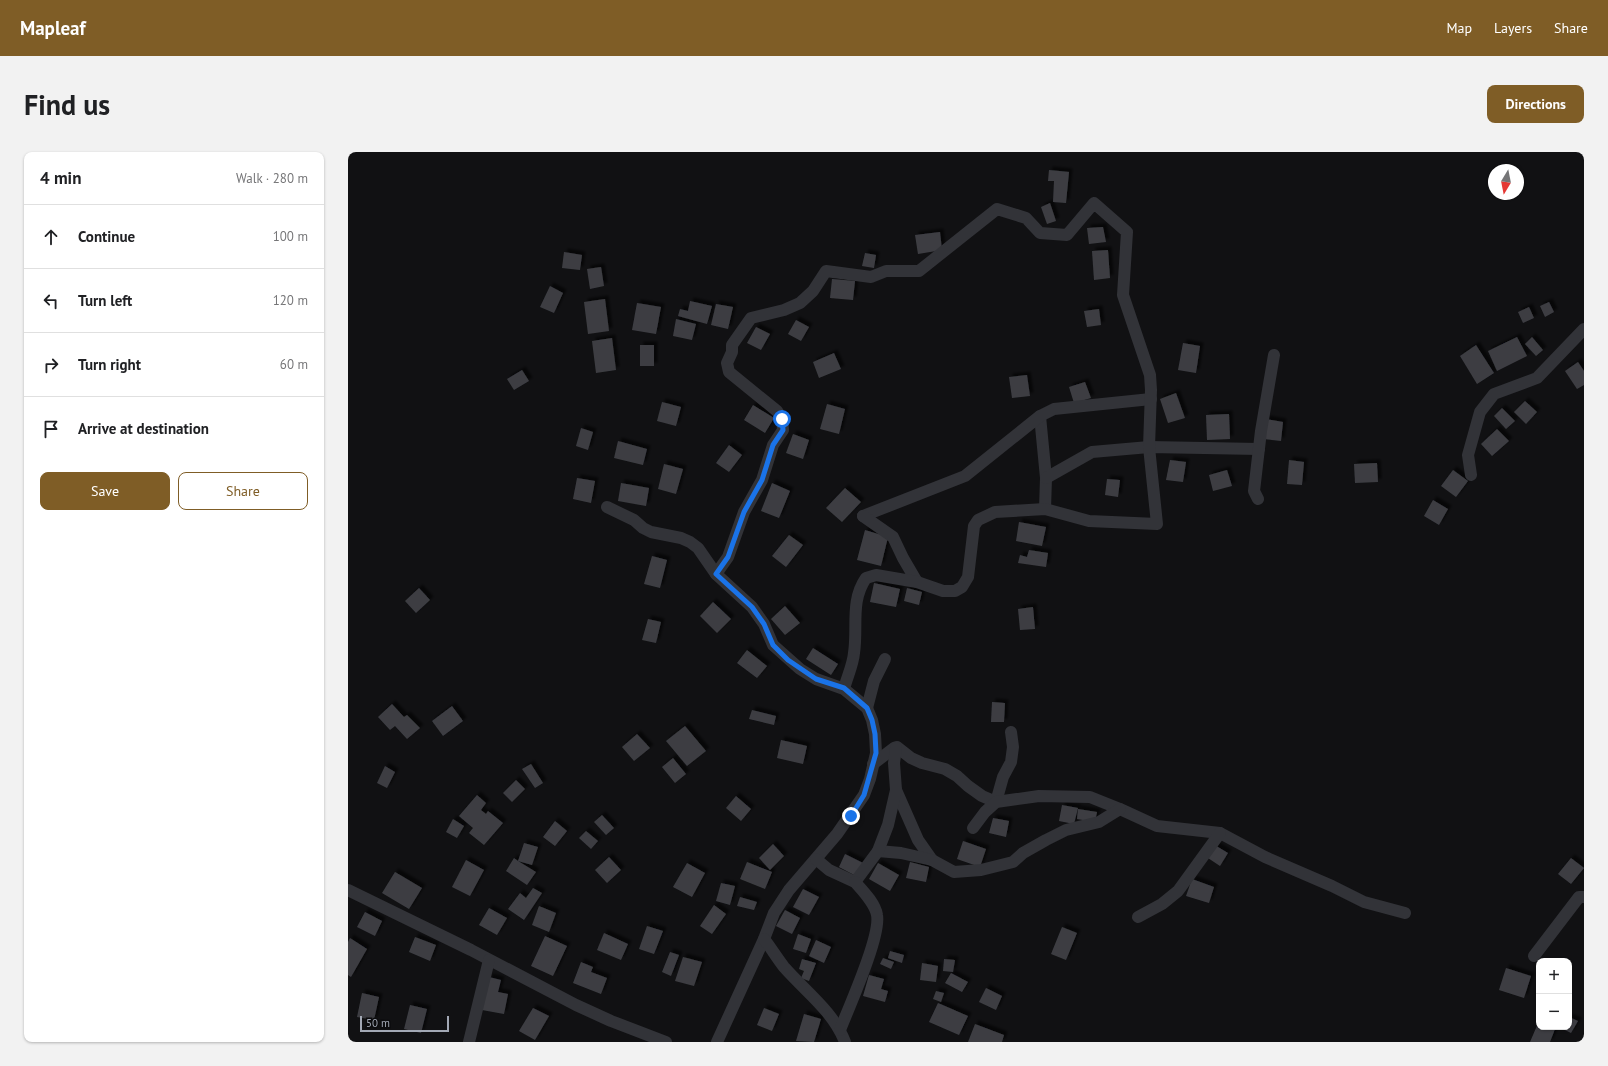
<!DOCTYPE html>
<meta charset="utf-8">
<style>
:root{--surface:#fff;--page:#f2f2f2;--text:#202124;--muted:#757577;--line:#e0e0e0;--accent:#7f5d26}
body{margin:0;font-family:"PT Sans",sans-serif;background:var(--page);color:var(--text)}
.controls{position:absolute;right:12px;bottom:12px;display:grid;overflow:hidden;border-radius:8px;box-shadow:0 1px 3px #0004}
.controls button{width:36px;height:36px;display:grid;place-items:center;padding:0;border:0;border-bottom:1px solid var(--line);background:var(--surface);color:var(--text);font:20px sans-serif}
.compass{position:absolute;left:1140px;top:12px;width:36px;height:36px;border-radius:50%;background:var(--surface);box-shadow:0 1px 3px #0004;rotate:190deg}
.scale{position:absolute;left:12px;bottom:10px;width:89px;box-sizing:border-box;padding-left:4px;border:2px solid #a2a8b4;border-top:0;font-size:11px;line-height:14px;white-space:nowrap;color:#a2a8b4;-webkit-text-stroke:3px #0c0c0e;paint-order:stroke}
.stop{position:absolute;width:12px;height:12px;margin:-9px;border:3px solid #1a73e8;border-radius:50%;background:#fff}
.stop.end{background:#1a73e8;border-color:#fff;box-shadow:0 1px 4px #0008}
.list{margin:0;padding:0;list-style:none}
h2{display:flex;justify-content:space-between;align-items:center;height:52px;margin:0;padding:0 16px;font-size:17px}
h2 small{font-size:13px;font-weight:400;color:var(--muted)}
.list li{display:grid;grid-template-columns:26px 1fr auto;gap:12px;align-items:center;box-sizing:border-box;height:64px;padding:0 16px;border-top:1px solid var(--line)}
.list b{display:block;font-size:15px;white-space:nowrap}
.list em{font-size:13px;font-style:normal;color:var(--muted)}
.actions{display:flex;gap:8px;padding:12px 16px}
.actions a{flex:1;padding:9px 0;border:1px solid var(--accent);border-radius:8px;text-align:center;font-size:14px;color:var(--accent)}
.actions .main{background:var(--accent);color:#fff}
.icon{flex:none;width:22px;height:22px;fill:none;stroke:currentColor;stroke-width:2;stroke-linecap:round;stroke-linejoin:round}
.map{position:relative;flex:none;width:1236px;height:890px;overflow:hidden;border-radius:8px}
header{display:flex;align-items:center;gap:24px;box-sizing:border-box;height:56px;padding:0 20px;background:var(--accent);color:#fff}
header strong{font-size:19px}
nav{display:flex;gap:22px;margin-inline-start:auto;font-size:14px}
.intro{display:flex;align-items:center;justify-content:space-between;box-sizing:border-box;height:96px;padding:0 24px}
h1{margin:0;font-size:28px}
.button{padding:10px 18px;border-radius:8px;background:var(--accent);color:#fff;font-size:14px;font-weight:700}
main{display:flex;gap:24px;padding:0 24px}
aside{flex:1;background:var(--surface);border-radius:8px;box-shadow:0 1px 3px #0004}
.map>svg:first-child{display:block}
.building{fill:#3d3e43;filter:url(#shadow)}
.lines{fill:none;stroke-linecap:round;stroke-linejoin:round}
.street{stroke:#323338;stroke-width:12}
.route{stroke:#1a73e8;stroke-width:5}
</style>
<header>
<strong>Mapleaf</strong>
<nav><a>Map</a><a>Layers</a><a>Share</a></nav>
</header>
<div class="intro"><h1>Find us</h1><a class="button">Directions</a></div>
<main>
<aside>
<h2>4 min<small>Walk · 280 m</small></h2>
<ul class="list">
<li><svg class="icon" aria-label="ahead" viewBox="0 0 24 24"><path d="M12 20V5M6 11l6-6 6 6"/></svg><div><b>Continue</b></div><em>100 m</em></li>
<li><svg class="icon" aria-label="left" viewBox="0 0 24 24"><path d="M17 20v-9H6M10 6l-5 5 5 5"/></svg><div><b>Turn left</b></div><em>120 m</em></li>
<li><svg class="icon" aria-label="right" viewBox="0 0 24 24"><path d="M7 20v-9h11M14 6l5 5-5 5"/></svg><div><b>Turn right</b></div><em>60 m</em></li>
<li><svg class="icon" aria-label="arrive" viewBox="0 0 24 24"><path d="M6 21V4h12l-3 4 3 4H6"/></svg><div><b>Arrive at destination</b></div></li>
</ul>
<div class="actions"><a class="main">Save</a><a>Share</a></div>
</aside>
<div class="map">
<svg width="1236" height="890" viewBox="0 0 1236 890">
<defs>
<filter id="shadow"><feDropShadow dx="3.5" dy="-3.5" stdDeviation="1" flood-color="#0009"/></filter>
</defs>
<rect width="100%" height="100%" fill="#111113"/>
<g class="building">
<path d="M701,18L721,20L718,51L705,50L706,29H700Z"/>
<path d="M702,51L708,69L699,72L693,55Z"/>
<path d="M755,75L758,90L741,92L739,76Z"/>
<path d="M592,80L594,98L570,102L567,83Z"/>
<path d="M760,98L762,126L746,128L744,99Z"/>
<path d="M216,100L234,103L232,118L214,116Z"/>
<path d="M517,101L528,103L526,116L514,114Z"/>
<path d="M253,115L256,134L242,137L239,117Z"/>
<path d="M484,127L507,129L505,148L482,146Z"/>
<path d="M202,134L215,141L206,161L192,155Z"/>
<path d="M257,147L261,179L240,182L236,150Z"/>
<path d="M342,149L364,154L359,172L330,164L332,157L340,159Z"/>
<path d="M1201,150L1206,160L1197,165L1192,154Z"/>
<path d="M289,151L313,155L308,182L284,178Z"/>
<path d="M368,152L385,155L380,177L363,173Z"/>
<path d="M1181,155L1186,166L1175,171L1170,160Z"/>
<path d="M751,157L753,173L739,175L736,159Z"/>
<path d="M328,167L348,172L344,188L325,184Z"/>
<path d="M448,168L461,175L453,189L440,182Z"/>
<path d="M408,175L422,182L413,198L399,191Z"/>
<path d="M1169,185L1179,204L1149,219L1140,199Z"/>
<path d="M1184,185L1195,198L1188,204L1177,192Z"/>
<path d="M264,186L268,218L248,221L244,189Z"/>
<path d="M835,191L852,194L848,221L830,218Z"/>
<rect x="292" y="193" width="14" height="21"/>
<path d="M1128,193L1146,221L1129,232L1112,204Z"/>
<path d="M486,201L493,217L471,226L465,210Z"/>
<path d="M1230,210L1236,219V233L1229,237L1217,219Z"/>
<path d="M174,218L181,229L166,238L159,227Z"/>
<path d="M679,223L682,244L664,246L661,225Z"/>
<path d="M737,230L743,246L726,251L721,235Z"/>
<path d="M828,241L837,266L820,271L812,247Z"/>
<path d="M1177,249L1189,260L1178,272L1166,260Z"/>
<path d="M314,250L333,255L328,274L309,269Z"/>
<path d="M479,252L497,257L491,282L472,277Z"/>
<path d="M405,253L426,266L417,281L396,268Z"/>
<path d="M1154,256L1167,269L1158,277L1146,264Z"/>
<path d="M881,262L882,287L859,288L858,263Z"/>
<path d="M918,267L935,270L933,289L915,287Z"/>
<path d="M233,276L245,280L240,298L228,294Z"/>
<path d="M1149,277L1161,289L1144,304L1133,292Z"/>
<path d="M445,282L461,288L455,307L438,301Z"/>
<path d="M270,289L299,297L295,313L266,306Z"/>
<path d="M381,293L394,303L381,320L368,311Z"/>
<path d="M822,308L838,310L835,330L818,328Z"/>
<path d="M941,308L956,310L954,333L939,332Z"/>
<path d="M1029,311L1030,330L1007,331L1006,312Z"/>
<path d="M316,312L335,317L328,342L310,337Z"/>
<path d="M879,318L884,334L865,339L861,323Z"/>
<path d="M1105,318L1120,329L1108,345L1093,334Z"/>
<path d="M229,326L247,329L243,351L225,347Z"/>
<path d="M759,327L772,328L770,345L757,343Z"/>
<path d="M273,331L301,336L298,354L270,349Z"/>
<path d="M424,331L442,339L431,366L413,359Z"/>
<path d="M497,336L513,350L494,370L478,356Z"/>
<path d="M1085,348L1100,357L1091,373L1076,364Z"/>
<path d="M671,370L698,375L694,394L668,389Z"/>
<path d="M517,378L540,385L533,414L509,408Z"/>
<path d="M441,383L455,393L438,415L424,404Z"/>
<path d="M681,398L700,401L698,415L670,411L672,403L679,405Z"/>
<path d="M304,404L319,408L312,436L296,432Z"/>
<path d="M526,431L552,437L548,455L522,450Z"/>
<path d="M71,436L82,448L68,461L57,449Z"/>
<path d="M559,436L574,440L571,453L556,449Z"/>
<path d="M365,450L383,467L369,481L352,464Z"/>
<path d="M437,454L452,471L437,483L423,467Z"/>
<path d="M685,455L687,477L672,478L670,457Z"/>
<path d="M300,467L313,470L308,491L294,488Z"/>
<path d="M465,496L490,512L483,523L458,507Z"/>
<path d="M399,498L419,514L409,526L389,511Z"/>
<path d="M644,550L657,551L656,570H643Z"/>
<path d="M44,552L56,565L59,563L72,576L59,587L47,574L42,578L30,565Z"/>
<path d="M104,554L115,569L95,584L84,569Z"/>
<path d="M404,558L428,564L426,573L401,567Z"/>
<path d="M337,574L358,599L339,614L318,589Z"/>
<path d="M289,582L302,596L286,609L274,595Z"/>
<path d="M433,588L459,594L455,612L429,606Z"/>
<path d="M325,606L338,622L327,631L314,615Z"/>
<path d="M183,612L195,631L187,636L174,617Z"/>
<path d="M37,614L47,620L39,636L29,631Z"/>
<path d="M168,628L177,637L164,650L155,641Z"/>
<path d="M129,643L138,651L133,658L138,662L140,659L155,671L136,693L121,681L125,676L111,664Z"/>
<path d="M388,644L403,657L393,669L378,656Z"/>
<path d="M714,653L730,656L726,672L711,669Z"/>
<path d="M730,657L749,660L747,670L729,667Z"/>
<path d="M254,663L266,676L258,683L246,670Z"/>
<path d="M645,666L661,669L658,685L641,681Z"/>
<path d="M105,667L116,674L109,686L98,680Z"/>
<path d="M207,669L219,679L207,694L195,685Z"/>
<path d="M238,679L250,689L243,697L231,686Z"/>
<path d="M615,689L638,697L632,715L609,707Z"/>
<path d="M176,691L190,695L184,713L170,709L188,720L179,733L158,719L166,706L170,709Z"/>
<path d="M425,692L436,704L422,718L411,706Z"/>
<path d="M865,692L880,701L872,714L857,704Z"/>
<path d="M497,702L515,711L508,724L491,715Z"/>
<path d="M261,705L273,718L259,731L247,718Z"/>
<path d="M1223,706L1236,716L1223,732L1210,722Z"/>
<path d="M118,708L136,718L122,744L104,735Z"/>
<path d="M399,710L424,720L417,737L392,727Z"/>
<path d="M562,710L581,715L578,730L558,726Z"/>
<path d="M339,711L357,721L344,745L325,735Z"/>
<path d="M530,711L551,723L542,739L521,727Z"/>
<path d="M47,720L74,736L61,757L34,741Z"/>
<path d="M844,727L866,735L861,751L838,744Z"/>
<path d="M373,731L387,734L382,753L368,749Z"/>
<path d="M185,736L194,741L176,768L160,757L172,741L178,746Z"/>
<path d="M455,737L471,745L461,763L445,755Z"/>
<path d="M392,745L409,750L406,758L389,754Z"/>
<path d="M366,753L378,762L364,782L352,774Z"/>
<path d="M191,754L208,761L201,780L184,773Z"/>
<path d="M141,756L159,766L149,783L131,773Z"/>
<path d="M437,758L452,766L444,782L428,774Z"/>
<path d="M17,760L34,769L27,784L9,775Z"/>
<path d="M299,774L315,779L306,802L291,797Z"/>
<path d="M714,775L729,781L718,808L703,802Z"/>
<path d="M256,781L280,792L273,808L249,798Z"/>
<path d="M450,782L463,787L458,801L445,797Z"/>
<path d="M197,784L219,794L205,824L183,814Z"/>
<path d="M67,785L88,793L82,809L61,800Z"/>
<path d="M2,786L19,797L3,825L0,823V790Z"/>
<path d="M468,788L483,795L476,811L461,804Z"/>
<path d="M542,799L556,803L554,811L540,806Z"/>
<path d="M322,800L331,803L323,824L314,820Z"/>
<path d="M335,805L354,810L346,834L327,829Z"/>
<path d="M535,806L546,810L543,817L532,812Z"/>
<path d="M454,807L468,811L461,829L453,826L456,819L451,817Z"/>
<path d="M596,807L607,808L605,820L595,819Z"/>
<path d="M233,810L245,815L243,820L259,826L253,842L225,831Z"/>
<path d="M574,811L590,814L588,830L572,828Z"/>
<path d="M1158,816L1183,824L1176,846L1151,838Z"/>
<path d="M603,821L620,830L614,840L597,831Z"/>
<path d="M521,823L536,827L533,837L540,839L537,850L515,844Z"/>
<path d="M141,825L153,828L150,840L160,842L156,862L134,858Z"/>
<path d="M638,836L654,844L648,858L631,850Z"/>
<path d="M588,839L596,841L593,850L585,847Z"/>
<path d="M14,841L31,845L26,868L9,865Z"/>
<path d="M590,851L620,864L611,883L581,870Z"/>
<path d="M62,853L79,857L73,881L56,877Z"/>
<path d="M185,856L201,864L187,888L171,879Z"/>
<path d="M416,856L431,862L424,879L409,873Z"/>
<path d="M456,862L473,867L466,890L448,889Z"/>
<path d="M1221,865L1230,869L1223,881L1211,875H1221Z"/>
<path d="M1191,869V875H1202L1207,877L1202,890H1182Z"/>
<path d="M627,872L656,883L654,890H620Z"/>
</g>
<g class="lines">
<g class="street">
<path d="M692,264L698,326L697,357"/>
<path d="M1123,323L1120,303L1132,260L1146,242L1189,226L1236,177"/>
<path d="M698,326L744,300L801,295L911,297"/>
<path d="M910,347L906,339L913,279L926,203"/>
<path d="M259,355L286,368L295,376L303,380L333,386L342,390L350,396L368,422L404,455L416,472L425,493L452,517L468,527L496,537L519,556L524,568L527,582L528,601L522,627L516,643L489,682L441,738L426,761L416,787L369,890"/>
<path d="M515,364L617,324L692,264L706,257L803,247"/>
<path d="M515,364L545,385L555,406L569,430"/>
<path d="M368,422L380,405L396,360L414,328L425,293L435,278L434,267L429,259L381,220L379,211L384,200V193L403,166L436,158L452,151L465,139L478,119L523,125L538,119H571L649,57L678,66L692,81L719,83L746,51L779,80L775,143L802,223L803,238L801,295L809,372L741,369L697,357L647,360L630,368L626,374L620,425L614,435L607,439H595L569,430L528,423L518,426C502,449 510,475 506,501C505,513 499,525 496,537"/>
<path d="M519,556L526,529L537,507"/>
<path d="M525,612L546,596L549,595L563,606L574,611L597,617L609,624L620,634L634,644L648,650L655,625L663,610L665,595L663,580"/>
<path d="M548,638L570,688L584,708"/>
<path d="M625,676L637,660L648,650L691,644L742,645L772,657L809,674L872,681L917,705L984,734L1016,750L1057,761"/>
<path d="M530,699L553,701L584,708L606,720L633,718L665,710L675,701L698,688L718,678L751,670L772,657"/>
<path d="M468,707L481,718L507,730L530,699L540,673L548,638L546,611L548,596"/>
<path d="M0,738L123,798L228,853L263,869L318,890"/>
<path d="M790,765L814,752L830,739L872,681"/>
<path d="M416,787C423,796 429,806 436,815C458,840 485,859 497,890"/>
<path d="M1186,804L1231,745H1236"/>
<path d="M492,878C501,855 533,784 529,763C527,751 515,739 507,730"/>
<path d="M121,890L141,808"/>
</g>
</g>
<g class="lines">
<path class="route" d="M434,267L435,278L425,293L414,328L396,360L380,405L368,422L404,455L416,472L425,493L440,508L468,527L496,536L519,556L524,568L527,582L528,601L516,643L503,664"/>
</g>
</svg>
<div class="controls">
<button>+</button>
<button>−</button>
</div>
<svg class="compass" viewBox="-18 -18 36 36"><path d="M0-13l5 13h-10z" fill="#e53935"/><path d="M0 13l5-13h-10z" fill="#757577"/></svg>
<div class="scale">50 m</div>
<div class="stop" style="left:434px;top:267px"></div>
<div class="stop end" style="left:503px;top:664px"></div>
</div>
</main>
